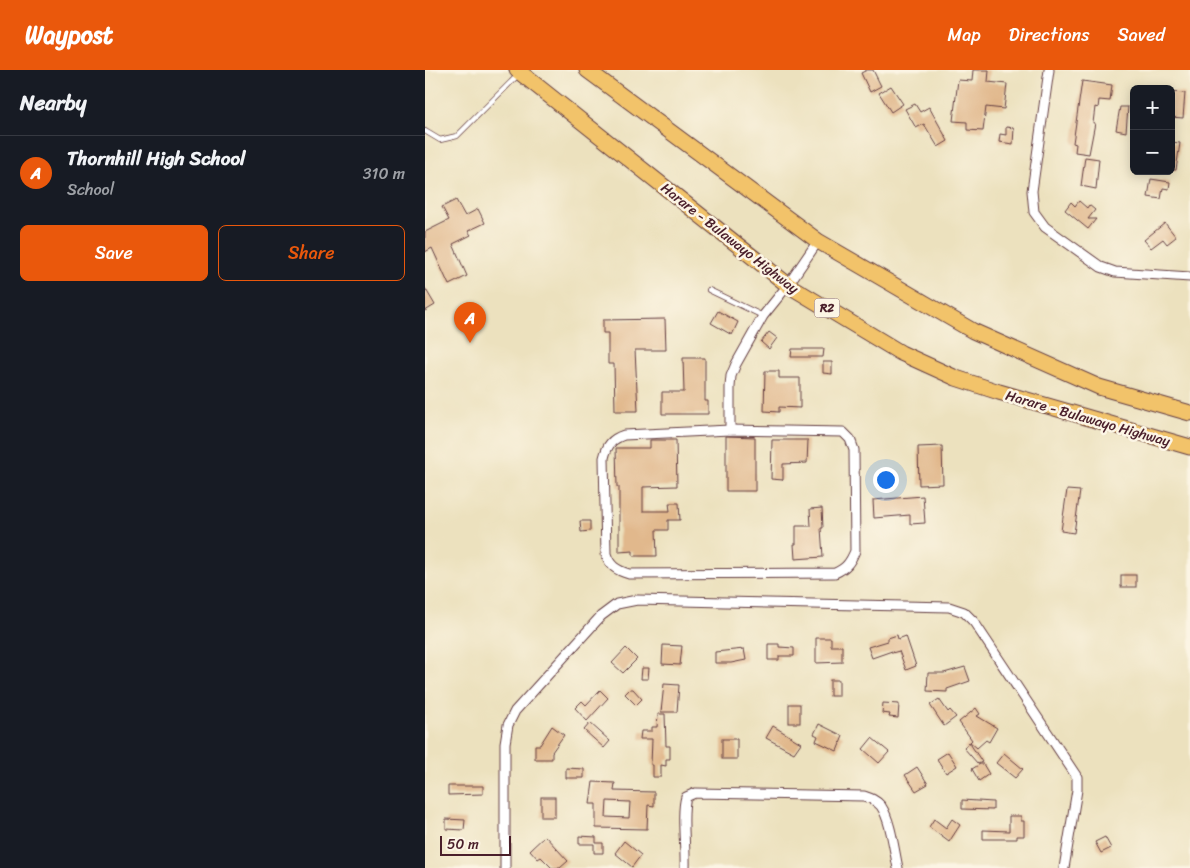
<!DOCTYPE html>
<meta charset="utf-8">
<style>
:root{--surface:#171b24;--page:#20242c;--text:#f1f3f6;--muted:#9ea1a6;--line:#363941;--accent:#ea580c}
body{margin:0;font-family:Sriracha,sans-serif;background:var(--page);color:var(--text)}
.controls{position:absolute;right:15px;top:15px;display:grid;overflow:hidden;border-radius:8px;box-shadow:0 2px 12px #0003}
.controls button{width:45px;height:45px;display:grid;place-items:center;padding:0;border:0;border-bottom:1px solid var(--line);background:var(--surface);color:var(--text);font:25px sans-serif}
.scale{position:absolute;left:15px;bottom:12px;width:71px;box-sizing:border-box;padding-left:5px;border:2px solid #4a1f2b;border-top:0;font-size:14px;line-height:18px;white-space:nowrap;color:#4a1f2b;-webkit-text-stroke:4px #fcf5e5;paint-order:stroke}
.you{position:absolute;left:460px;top:409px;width:18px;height:18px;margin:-12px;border:4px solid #fff;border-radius:50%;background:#1a73e8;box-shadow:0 0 0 8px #1a73e833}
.badge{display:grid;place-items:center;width:32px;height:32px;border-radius:50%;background:var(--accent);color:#fff;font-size:16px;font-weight:700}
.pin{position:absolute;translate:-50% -41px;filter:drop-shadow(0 1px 2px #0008)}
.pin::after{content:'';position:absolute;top:26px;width:18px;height:15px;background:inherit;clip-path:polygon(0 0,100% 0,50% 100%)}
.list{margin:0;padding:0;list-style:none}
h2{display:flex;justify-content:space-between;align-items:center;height:65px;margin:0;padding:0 20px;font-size:21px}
h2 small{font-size:16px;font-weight:400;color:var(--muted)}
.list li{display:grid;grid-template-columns:32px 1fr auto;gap:15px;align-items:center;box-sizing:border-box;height:75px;padding:0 20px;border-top:1px solid var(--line)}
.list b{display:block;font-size:19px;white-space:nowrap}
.list p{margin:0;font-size:16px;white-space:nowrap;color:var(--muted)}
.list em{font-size:16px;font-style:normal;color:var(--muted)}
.actions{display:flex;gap:10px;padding:15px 20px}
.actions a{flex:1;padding:11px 0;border:1px solid var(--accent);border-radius:8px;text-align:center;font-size:18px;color:var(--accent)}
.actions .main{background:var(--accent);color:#fff}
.map{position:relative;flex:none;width:765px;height:798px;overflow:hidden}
header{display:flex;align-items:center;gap:30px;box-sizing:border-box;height:70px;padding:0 25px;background:var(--accent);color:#fff}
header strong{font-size:24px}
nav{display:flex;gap:28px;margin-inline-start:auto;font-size:18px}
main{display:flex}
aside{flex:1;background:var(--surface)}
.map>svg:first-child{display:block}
.building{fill:#e1b88c;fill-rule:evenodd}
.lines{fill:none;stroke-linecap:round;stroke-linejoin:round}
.lane-casing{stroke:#623c41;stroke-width:6}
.street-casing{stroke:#623c41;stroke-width:11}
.highway-casing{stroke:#623c41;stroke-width:17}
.lane{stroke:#fff;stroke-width:4.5}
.street{stroke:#fff;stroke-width:9}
.highway{stroke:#f2c36a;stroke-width:15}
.labels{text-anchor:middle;stroke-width:5;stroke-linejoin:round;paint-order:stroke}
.shield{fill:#fcf5e5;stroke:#7f5f63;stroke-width:1}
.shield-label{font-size:12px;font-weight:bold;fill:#4a1f2b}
.street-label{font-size:14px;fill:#4a1f2b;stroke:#fcf5e5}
</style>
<header>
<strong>Waypost</strong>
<nav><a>Map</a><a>Directions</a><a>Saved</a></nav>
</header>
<main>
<aside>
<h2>Nearby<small></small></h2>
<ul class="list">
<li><span class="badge">A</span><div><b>Thornhill High School</b><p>School</p></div><em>310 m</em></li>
</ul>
<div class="actions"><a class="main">Save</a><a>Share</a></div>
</aside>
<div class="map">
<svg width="765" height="798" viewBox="0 0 765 798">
<rect width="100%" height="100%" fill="#fcf5e5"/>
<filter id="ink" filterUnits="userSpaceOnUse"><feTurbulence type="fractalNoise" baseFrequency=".02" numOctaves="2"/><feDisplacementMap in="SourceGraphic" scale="10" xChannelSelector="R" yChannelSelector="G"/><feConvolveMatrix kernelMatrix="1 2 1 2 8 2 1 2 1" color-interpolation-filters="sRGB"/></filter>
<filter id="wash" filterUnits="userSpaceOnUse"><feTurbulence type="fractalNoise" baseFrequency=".0096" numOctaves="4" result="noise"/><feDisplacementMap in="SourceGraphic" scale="20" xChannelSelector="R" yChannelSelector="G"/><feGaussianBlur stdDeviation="1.12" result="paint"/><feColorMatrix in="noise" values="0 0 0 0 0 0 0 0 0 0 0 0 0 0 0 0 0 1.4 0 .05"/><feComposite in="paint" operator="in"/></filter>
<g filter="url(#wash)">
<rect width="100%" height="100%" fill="#ece1be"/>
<g id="blocks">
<g class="building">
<path d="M442,0H448L456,16L445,22L436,3Z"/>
<path d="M548,0H564L563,12L582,14L579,39L561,37L558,61L542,60V52L528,51L533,10L547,11Z"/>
<path d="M657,11L687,15L685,31L674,30L673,38L670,37L668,53H670L664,84L650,82L651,74L648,73Z"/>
<path d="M466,16L478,34L466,42L454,23Z"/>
<path d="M746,22L760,23L758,48L746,47Z"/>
<path d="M490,34L495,42L504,37L523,71L513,77L499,54L491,58L480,39Z"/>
<path d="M695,37H703L701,62L691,60Z"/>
<path d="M581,57L589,58L588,74L574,72L575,64L581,65Z"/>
<path d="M746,72L755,73L751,100H746Z"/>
<path d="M660,87L674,89L671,119L656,116Z"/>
<path d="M726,109L745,112L744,119L738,118L736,129L723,127Z"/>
<path d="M31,130L40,146L53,139L60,153L43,161L46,165L28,174L42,206L24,215L7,178L0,182V162L24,150L17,137Z"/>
<path d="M654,131L662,138L664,135L670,140L663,149H671L663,159L640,140L646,132L650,136Z"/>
<path d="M740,153L751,167L742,174L738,169L726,178L719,170Z"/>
<path d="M0,218L10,235L0,241Z"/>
<path d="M293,241L313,252L307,265L286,253Z"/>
<path d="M240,249L241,280H210L213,341H190L189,294H183V263H178V250Z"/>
<path d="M344,262L352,268L344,279L336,272Z"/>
<path d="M367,279H399L398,287H366Z"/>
<path d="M258,288H280V331H283V344H237V322H259Z"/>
<path d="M398,292H407V304L398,303Z"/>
<path d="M340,301H354V308H375V338L354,337V342L339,341Z"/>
<path d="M301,366L330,367V421H301Z"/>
<path d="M225,370H251L252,416L218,417V441H245L244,433H254L255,450H243V460H231L232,486H208V481L194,482V417H192L191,378H225Z"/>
<path d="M347,370H383L382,393L358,394V410L346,409Z"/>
<path d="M517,376L518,414L494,415L493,377Z"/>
<path d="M642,420L655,421L649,463L636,461Z"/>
<path d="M498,426L500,453L485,454V445L449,448L448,430Z"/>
<path d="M397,438L398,458H396L398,487L370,489L369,474H371V456H386L385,439Z"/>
<path d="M155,451H165V461L156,462Z"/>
<rect x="696" y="505" width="15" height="12"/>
<path d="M472,565L473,569L481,566L491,596L481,600L474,581L467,583V581L447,588L443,577L463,571V568Z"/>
<path d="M391,568H406V576H417V592L391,593Z"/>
<path d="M343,574H354V577L369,578V586H354V590H343Z"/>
<path d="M238,575L257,576L255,595L237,594Z"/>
<path d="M201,578L212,589L198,603L187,593Z"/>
<path d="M319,579L321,590L306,593H290V582Z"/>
<path d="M540,597L545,611L522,619V622L502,621L503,603H519Z"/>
<path d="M217,598H224L223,609H216Z"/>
<rect x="405" y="610" width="9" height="16"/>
<path d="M239,614L254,615L252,642H236Z"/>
<path d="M205,619H208L217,629L211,635L200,624Z"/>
<path d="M175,620L183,628L162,651L150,638L157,631L161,635Z"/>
<path d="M514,629L523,642L525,640L531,647L519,656L505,635Z"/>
<path d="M458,633L474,634L473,648L464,647L465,644L457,643Z"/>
<rect x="364" y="634" width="11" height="19"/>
<path d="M551,638L555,644L552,646L572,658L564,672L561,670L552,678L545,672L547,670L534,652Z"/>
<path d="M233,644H240L241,676H245V689H241V696L236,695V707H228V695H226L227,669H215L216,661H227V657H232Z"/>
<path d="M165,653L185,671L179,678L159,660Z"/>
<path d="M394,654L418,666L412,681L391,671L393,666L389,664Z"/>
<path d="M127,656L139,665L127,682V689H110V675H115Z"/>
<path d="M348,656L376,673L369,683L341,668Z"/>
<path d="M447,668L464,682L454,693L438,679Z"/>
<rect x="297" y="669" width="15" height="20"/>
<path d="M544,672L557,692L553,694L539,678Z"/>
<path d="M523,682L532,696L521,703L512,689Z"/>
<path d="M579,683L598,699L590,708L571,693Z"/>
<path d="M555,694H558L564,704L554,711L547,699Z"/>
<path d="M492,697L503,714L491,721L480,705Z"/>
<path d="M141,698L159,699V708H141Z"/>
<path d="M168,712L190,713L189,721L229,722V736L223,735L222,759L171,758V734H165ZM182,731L205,732L204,748L181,747Z"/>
<path d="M23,716H58V724L23,725Z"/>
<rect x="116" y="727" width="14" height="20"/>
<path d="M537,730L568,732V740L537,739Z"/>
<path d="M584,746H596V751H599V766H592V769H558V760L584,761Z"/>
<path d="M21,749L40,750L39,760L21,759Z"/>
<path d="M509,749L521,758L527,749L535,755L524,772L504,757Z"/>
<path d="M120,766L143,791L135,798H127L116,787L113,789L105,780Z"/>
<path d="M154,766L171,767V773H178V783H169V774H154Z"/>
<path d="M680,767L686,778L676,783L670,772Z"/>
<path d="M199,771L216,785L207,797L190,783Z"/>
</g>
</g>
</g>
<g filter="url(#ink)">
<use href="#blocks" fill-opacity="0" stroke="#623c41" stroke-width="1"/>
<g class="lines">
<defs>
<g id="lane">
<path d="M0,61L15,70L32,66L93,5"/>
<path d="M284,220L338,246"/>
</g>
<g id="street">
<path d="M624,0L607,121L609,142L620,157L676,197L690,202L765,207"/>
<path d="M305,360L418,362L425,369L429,380L430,481C425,493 421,498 410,503L204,504C191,500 185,496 181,484L179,388C182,375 187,369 199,365Z"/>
<path d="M305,360V317L306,306L311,294L338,246L363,215L393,171"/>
<path d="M80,798V673L83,655L90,641L176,546L192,534L212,530L524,537L539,542L549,552L652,707V720L639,798"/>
<path d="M260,798C261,778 256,743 261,727L270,723L439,726C445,728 451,730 456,736C466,751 469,780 473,798"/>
</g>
<g id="highway">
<path d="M92,0L363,215L476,283L531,308L574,322L765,377"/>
<path d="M162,0L393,171L548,261L674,317L765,343"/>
</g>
</defs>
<use href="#lane" class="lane-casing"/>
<use href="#street" class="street-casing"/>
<use href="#highway" class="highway-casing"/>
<use href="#lane" class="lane"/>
<use href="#street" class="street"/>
<use href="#highway" class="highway"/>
</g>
</g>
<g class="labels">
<rect class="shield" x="389.5" y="228.5" width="25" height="19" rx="4"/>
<g class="shield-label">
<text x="402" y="242">R2</text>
</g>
<g class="street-label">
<text transform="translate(305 168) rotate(38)" y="5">Harare - Bulawayo Highway</text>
<text transform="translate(663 348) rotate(16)" y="5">Harare - Bulawayo Highway</text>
</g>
</g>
</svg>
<div class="controls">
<button>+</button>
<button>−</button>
</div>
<div class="scale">50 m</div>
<div class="you"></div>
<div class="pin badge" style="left:45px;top:273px">A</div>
</div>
</main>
